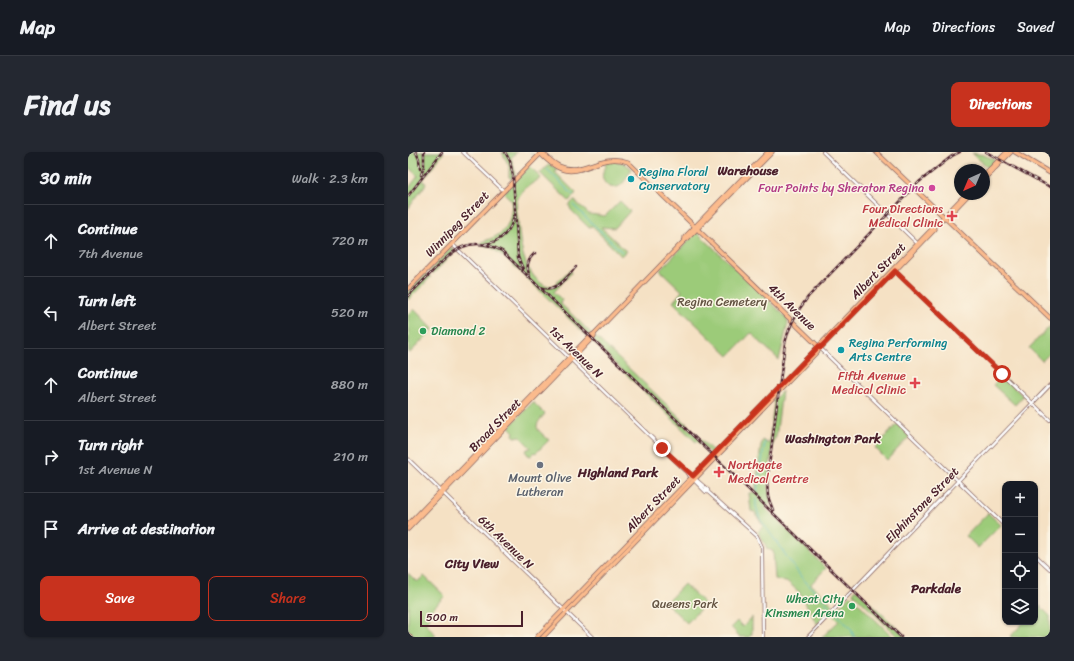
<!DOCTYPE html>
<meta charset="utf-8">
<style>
:root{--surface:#171b24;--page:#242831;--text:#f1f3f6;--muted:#9ea1a6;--line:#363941;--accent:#c8321e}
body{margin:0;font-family:Sriracha,sans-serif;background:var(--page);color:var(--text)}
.controls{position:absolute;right:12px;bottom:12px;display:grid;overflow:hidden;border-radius:8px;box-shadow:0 1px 3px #0004}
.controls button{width:36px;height:36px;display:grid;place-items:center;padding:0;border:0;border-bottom:1px solid var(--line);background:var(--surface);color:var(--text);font:20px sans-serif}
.compass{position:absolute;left:546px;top:12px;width:36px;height:36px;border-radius:50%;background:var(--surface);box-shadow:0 1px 3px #0004;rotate:224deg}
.scale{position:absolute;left:12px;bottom:10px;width:103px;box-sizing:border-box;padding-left:4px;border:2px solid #4a1f2b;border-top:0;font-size:11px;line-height:14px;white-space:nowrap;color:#4a1f2b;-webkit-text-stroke:3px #fcf5e5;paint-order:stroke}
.stop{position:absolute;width:12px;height:12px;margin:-9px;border:3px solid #c8321e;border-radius:50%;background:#fff}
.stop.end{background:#c8321e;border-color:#fff;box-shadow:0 1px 4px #0008}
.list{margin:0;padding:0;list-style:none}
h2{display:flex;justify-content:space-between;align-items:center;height:52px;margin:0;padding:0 16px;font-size:17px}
h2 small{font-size:13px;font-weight:400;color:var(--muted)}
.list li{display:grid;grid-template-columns:26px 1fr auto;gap:12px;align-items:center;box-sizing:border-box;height:72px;padding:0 16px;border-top:1px solid var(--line)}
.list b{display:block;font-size:15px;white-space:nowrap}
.list p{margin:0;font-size:13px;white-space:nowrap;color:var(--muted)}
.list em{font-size:13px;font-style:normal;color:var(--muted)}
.actions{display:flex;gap:8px;padding:12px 16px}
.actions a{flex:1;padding:9px 0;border:1px solid var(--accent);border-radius:8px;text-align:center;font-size:14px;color:var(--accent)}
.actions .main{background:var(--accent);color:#fff}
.icon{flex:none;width:22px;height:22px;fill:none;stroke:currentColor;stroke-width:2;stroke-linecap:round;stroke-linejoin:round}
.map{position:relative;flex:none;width:642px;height:485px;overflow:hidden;border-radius:8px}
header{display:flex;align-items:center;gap:24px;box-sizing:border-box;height:56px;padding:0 20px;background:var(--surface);border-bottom:1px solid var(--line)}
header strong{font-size:19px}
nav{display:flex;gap:22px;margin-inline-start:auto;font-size:14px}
.intro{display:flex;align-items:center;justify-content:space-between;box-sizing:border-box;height:96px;padding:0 24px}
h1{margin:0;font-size:28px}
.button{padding:10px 18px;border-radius:8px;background:var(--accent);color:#fff;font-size:14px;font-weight:700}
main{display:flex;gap:24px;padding:0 24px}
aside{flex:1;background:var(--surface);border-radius:8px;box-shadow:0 1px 3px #0004}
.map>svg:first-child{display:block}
.green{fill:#9ccb79;stroke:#737552}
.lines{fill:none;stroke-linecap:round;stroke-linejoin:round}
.stream{stroke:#46b2c4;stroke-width:1}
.minor-casing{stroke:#866361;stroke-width:4}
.major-casing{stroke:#866361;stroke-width:5}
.minor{stroke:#fff;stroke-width:2.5}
.major{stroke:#fbbb8d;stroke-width:3.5}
.rail-casing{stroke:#4a1f2b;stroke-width:2.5}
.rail{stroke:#fcf5e5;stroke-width:1;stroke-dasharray:3;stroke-linecap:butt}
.route{stroke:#c8321e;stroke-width:5}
.culture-dot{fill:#0f9aa8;stroke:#fcf5e5;stroke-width:1.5}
.hotel-dot{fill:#d1479c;stroke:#fcf5e5;stroke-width:1.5}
.health-dot{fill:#e0444e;stroke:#fcf5e5;stroke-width:1.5}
.leisure-dot{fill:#2e9e5b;stroke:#fcf5e5;stroke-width:1.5}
.worship-dot{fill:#6b7280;stroke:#fcf5e5;stroke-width:1.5}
.labels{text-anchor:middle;stroke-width:3;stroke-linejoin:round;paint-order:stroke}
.culture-label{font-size:12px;fill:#0d838f;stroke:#fcf5e5;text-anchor:start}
.hotel-label{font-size:12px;fill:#b23c85;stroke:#fcf5e5;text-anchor:end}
.health-label{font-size:12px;fill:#be3a42;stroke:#fcf5e5;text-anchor:end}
.street-label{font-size:12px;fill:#4a1f2b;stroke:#fcf5e5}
.park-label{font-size:12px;fill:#635342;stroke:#fcf5e5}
.leisure-label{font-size:12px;fill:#27864d;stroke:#fcf5e5;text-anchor:start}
.worship-label{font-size:12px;fill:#5b616d;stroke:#fcf5e5}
.neighbourhood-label{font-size:13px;font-weight:bold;fill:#4a1f2b;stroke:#fcf5e5}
</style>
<header>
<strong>Map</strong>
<nav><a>Map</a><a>Directions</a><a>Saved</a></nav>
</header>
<div class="intro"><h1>Find us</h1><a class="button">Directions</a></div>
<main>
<aside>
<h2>30 min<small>Walk · 2.3 km</small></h2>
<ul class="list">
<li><svg class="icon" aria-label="ahead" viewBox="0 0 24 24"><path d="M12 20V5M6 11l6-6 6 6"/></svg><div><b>Continue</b><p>7th Avenue</p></div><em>720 m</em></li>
<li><svg class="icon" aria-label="left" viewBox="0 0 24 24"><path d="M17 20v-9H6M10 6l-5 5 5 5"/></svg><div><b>Turn left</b><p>Albert Street</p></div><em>520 m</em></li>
<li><svg class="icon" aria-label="ahead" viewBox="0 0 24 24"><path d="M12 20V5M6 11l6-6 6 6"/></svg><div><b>Continue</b><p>Albert Street</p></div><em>880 m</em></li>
<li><svg class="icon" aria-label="right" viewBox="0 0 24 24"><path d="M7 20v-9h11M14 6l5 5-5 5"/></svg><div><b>Turn right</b><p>1st Avenue N</p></div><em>210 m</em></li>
<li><svg class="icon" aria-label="arrive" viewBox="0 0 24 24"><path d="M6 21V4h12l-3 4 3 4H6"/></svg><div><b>Arrive at destination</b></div></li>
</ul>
<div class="actions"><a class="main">Save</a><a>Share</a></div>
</aside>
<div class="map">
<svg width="642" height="485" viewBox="0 0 642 485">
<rect width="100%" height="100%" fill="#fcf5e5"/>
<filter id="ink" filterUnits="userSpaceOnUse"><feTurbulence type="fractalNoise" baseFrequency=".025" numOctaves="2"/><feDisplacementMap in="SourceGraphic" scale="8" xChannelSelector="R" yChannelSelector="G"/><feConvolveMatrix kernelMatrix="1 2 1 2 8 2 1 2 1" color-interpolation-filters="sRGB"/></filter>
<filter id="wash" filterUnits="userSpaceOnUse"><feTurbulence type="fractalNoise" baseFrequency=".012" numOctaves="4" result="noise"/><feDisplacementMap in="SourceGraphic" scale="16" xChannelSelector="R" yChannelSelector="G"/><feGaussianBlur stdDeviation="0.9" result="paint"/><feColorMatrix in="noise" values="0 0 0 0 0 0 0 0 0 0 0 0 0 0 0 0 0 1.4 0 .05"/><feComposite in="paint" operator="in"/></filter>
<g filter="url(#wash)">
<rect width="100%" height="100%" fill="#f5e1c4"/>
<g class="green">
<path d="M0,0H36L15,28L18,32L0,57V37L10,24L0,15Z"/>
<path d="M94,0H109L103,6L108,22L103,27L101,25V14Z"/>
<path d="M564,1L576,3L587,8L580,16Z"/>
<path d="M204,8L216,11L224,17C220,22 217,30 213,33C201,42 188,25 198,15L197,11Z"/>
<path d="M141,12L149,17L147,20L168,41L161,49L132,21Z"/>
<path d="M122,14L133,26C125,31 115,36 110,46C107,52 109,61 110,68C112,92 114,119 137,134H145L162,118L164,120L146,140L154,148L152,151L183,181L180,185L99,107L84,96L74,94L73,90C98,83 103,73 104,49L96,41Z"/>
<path d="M166,48L181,62L197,64L212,49L222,59L207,76L193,75L218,99L213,104L184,74L181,76L163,58L161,53Z"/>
<path d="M288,81H290L379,166L380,171L371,208L343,181L321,204L265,150L274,139L252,118Z"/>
<path d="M43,95L46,97V100L25,122L22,118Z"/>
<path d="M18,122L23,125L0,148V140Z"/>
<path d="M6,157L25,177L1,202L0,163Z"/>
<path d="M642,174V201L634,209L621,196Z"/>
<path d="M188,185L280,273L278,274L306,300L304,303L289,289L288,290L184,189Z"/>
<path d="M594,224L615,244L607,253L585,233Z"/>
<path d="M374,239L368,285L365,289C363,310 358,331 363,351L357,356L418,416L403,432L426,454L409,472L391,440L381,431L367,427L365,399L359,397L357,392L350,380L355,374L346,359L345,360L343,359L341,341L347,340L353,293L355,288L361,292L366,251L364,249Z"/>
<path d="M125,250L137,262C124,276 128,276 141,288L128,301L127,300L123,304L120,303L118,300L119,297L123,296L111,284L107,285L105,283L106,280L101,275Z"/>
<path d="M489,272L502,284L479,308L467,296Z"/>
<path d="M580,361L593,373L570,396L558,384Z"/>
<path d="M0,421L9,430L16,424L37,444L22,459L23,461L20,465L21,466L17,471L28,483L26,485H8L0,478Z"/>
<path d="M276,432L297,452L279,471L258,451Z"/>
<path d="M448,437L498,485H490L445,441Z"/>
<path d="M442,443L485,485H414L431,469L424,462Z"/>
<path d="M632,454L642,464V485H602L616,470H627V459Z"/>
<path d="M344,465V482L341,485H332L323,475L329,469L335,475Z"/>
</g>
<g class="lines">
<g class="stream">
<path d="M122,0L124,2"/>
<path d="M139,17L165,43"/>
<path d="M165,53L214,100"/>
<path d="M349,340L357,290"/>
<path d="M348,347V354L352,367L394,426L422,455"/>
<path d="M428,461L443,477L446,485"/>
</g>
</g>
</g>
<g filter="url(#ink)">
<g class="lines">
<defs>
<g id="minor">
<path d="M55,0L95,38"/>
<path d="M415,0L510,92"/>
<path d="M44,92L277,318L300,338V340"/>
<path d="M487,119L642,268"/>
<path d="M412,196L597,374"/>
<path d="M0,307L184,485"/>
<path d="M280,321L281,323L298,340H300L349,384L354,395V401L355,485"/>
<path d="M627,403L642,417"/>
<path d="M400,485L642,233"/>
</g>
<g id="major">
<path d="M134,0C139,5 144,11 151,14C175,25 192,0 220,10L412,196"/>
<path d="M468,0L642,166"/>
<path d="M607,0L642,21"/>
<path d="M132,1C154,24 164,22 192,10"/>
<path d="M576,23L599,0"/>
<path d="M576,27L603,0"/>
<path d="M540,64L561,42"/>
<path d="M277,88L279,87L364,0"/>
<path d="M0,137L134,0"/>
<path d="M0,373L182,184L186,182"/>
<path d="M0,377L186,184V182L277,88V85L360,0"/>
<path d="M0,483L2,485"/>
<path d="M129,485L558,42"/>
<path d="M135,485L527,77"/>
</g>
</defs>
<use href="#minor" class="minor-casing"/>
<use href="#major" class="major-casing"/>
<use href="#minor" class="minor"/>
<use href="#major" class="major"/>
<defs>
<g id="rail">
<path d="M8,0L11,7L12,17"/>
<path d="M97,0L102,9L105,24L110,105L115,117"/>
<path d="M578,0L642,35"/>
<path d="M13,23L16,14V0"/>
<path d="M0,44L34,0"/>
<path d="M77,92C93,90 103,79 106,64"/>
<path d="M122,124C117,114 120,107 127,101"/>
<path d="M131,134C147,143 158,126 168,115"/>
<path d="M0,144C7,137 15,129 22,122C43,100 61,81 94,99L493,485"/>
<path d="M365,358L360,345L359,329L377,191C381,173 389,159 400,145L511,30L544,4L552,0"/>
</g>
</defs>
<use href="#rail" class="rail-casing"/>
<use href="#rail" class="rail"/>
</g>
</g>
<g class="lines" filter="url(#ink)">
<path class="route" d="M254,296L285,324L411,194L412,196L487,119L594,222"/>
</g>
<g class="culture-dot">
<circle cx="223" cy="27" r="4"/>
<circle cx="433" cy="198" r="4"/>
</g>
<circle class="hotel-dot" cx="524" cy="36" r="4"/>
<g class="health-dot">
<path d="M542 58h4v4h4v4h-4v4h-4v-4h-4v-4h4z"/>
<path d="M505 225h4v4h4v4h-4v4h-4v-4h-4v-4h4z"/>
<path d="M309 314h4v4h4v4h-4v4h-4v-4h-4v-4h4z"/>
</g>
<g class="leisure-dot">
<circle cx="15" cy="179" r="4"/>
<circle cx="444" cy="454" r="4"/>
</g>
<circle class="worship-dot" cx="132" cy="313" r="4"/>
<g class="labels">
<g class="culture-label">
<text x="231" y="24">Regina Floral<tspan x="231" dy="14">Conservatory</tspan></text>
<text x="441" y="195">Regina Performing<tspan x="441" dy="14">Arts Centre</tspan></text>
</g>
<g class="hotel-label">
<text x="516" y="40">Four Points by Sheraton Regina</text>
</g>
<g class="health-label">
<text x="535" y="61">Four Directions<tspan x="535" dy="14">Medical Clinic</tspan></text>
<text x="498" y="228">Fifth Avenue<tspan x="498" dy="14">Medical Clinic</tspan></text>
<text x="320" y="317" text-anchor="start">Northgate<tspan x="320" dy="14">Medical Centre</tspan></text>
</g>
<g class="street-label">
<text transform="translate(49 72) rotate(-46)" y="4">Winnipeg Street</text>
<text transform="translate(470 119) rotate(-46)" y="4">Albert Street</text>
<text transform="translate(384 155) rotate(44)" y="4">4th Avenue</text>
<text transform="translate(168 200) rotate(44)" y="4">1st Avenue N</text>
<text transform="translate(87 273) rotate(-46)" y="4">Broad Street</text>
<text transform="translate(245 352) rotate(-46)" y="4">Albert Street</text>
<text transform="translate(514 353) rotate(-46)" y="4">Elphinstone Street</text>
<text transform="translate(98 390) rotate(44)" y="4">6th Avenue N</text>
</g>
<g class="park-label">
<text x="314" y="154">Regina Cemetery</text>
<text x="277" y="456">Queens Park</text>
</g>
<g class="leisure-label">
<text x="23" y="183">Diamond 2</text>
<text x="436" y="451" text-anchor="end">Wheat City<tspan x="436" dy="14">Kinsmen Arena</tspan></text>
</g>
<g class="worship-label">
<text x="132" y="330">Mount Olive<tspan x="132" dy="14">Lutheran</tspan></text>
</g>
<g class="neighbourhood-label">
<text x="340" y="23">Warehouse</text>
<text x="425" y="291">Washington Park</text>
<text x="210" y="325">Highland Park</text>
<text x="64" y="416">City View</text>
<text x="528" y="441">Parkdale</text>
</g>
</g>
</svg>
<div class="controls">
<button>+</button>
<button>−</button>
<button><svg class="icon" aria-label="locate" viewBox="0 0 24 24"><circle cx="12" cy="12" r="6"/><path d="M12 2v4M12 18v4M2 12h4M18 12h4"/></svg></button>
<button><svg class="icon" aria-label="layers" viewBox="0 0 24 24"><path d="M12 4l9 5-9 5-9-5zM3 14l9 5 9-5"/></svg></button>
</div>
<svg class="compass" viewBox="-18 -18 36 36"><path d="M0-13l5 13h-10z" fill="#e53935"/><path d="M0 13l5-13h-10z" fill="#9ea1a6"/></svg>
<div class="scale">500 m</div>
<div class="stop" style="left:594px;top:222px"></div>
<div class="stop end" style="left:254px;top:296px"></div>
</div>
</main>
